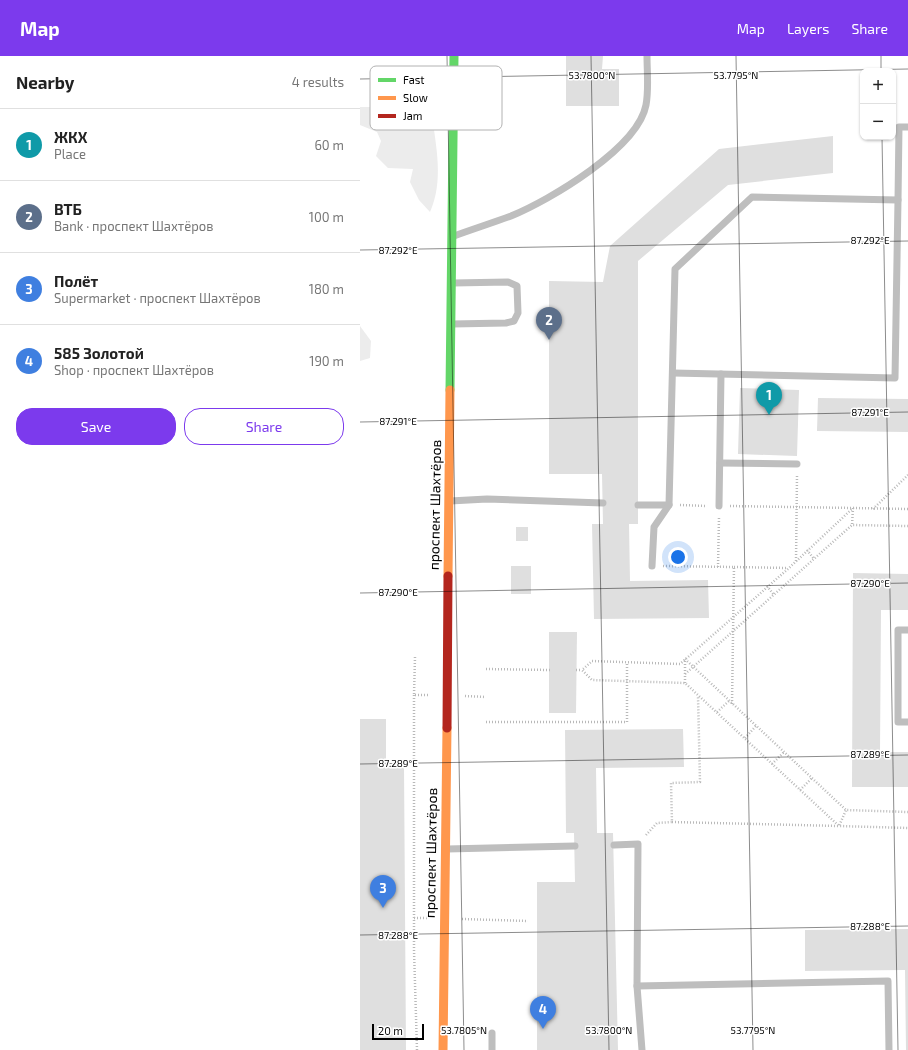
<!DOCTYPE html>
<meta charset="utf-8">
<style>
:root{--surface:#fff;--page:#f2f2f2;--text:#222;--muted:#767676;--line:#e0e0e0;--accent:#7c3aed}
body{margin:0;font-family:"Exo 2",sans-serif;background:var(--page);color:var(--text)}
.controls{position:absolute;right:12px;top:12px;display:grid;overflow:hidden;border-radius:8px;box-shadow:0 1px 3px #0004}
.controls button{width:36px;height:36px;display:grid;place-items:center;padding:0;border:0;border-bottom:1px solid var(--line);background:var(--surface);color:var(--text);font:20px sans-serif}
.scale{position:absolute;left:12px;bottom:10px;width:52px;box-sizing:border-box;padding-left:4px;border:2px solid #000;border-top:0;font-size:11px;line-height:14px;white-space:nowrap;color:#000;-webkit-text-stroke:3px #fff;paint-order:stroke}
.you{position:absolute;left:318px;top:501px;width:14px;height:14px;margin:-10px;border:3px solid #fff;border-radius:50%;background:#1a73e8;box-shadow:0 0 0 6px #1a73e833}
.badge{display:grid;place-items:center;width:26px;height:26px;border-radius:50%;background:var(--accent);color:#fff;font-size:13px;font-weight:700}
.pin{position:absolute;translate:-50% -33px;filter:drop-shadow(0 1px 2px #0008)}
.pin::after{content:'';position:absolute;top:21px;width:14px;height:12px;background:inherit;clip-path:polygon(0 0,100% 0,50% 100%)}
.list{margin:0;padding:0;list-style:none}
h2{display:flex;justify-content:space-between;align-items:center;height:52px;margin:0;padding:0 16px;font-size:17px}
h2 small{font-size:13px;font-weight:400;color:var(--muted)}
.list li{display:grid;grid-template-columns:26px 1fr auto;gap:12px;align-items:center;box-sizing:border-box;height:72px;padding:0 16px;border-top:1px solid var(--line)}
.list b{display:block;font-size:15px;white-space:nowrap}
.list p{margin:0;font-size:13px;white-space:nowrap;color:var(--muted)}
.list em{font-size:13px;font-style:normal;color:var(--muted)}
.actions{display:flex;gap:8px;padding:12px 16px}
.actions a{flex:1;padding:9px 0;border:1px solid var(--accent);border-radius:16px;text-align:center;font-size:14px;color:var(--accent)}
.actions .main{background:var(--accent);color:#fff}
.map{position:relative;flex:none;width:548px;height:994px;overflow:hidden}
header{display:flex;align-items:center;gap:24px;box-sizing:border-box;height:56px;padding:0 20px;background:var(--accent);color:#fff}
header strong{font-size:19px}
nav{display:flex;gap:22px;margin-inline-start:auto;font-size:14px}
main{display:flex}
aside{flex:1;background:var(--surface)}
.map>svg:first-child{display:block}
.green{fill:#ececec}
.building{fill:#dfdfdf}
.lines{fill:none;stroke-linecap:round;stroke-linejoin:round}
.path{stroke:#b9b9b9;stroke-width:2.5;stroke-dasharray:1 2;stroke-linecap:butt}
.lane{stroke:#bebebe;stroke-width:7}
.fast{stroke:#63d668;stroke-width:9}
.slow{stroke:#ff974d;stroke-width:9}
.jam{stroke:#b3261e;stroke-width:9}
.ticks{fill:none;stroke:#000;stroke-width:1;stroke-opacity:0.45}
.labels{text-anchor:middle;stroke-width:3;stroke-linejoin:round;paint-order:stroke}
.street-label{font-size:14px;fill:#000;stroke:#fff}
.key{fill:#fff;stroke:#b2b2b2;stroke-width:1}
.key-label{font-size:11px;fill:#000}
.ticks-label{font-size:10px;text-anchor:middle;fill:#000;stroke:#fff;stroke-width:3;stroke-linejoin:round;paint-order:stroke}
</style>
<header>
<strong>Map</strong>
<nav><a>Map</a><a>Layers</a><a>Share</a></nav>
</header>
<main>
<aside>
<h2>Nearby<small>4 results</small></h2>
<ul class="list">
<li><span class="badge" style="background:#0f9aa8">1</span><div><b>ЖКХ</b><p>Place</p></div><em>60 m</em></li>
<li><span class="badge" style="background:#5c6f8a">2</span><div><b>ВТБ</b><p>Bank · проспект Шахтёров</p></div><em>100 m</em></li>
<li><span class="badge" style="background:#3f7fe0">3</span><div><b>Полёт</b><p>Supermarket · проспект Шахтёров</p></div><em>180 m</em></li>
<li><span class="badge" style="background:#3f7fe0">4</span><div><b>585 Золотой</b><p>Shop · проспект Шахтёров</p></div><em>190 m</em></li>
</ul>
<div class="actions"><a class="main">Save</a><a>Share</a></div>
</aside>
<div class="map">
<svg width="548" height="994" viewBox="0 0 548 994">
<rect width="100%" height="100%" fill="#fff"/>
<g class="green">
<path d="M0,51H14L26,62L43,64L66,53L72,59C76,91 84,125 70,156L59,144L50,126L53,113L28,112L16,100L21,85L17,76L0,69Z"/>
<path d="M0,270L11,285L10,302L0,305Z"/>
</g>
<g class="building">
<path d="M206,0H243L242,13H259V50H206Z"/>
<path d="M473,80V117L368,129L278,205V468H269L270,525L348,524L349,562L234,563L232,468H243L242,418H189V225L243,226L250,190L359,93Z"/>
<path d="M380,332L439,334L437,400L378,398Z"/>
<path d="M458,342L548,343V376L457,375Z"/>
<rect x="156" y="471" width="12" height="14"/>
<rect x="151" y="510" width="20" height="28"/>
<path d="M493,517L548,518V554H521L520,696H548V731H492Z"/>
<path d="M189,576H217L216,657H189Z"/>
<path d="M0,663H26V710H44L46,994H0Z"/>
<path d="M323,673L324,711L236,712L237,777H253L258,994H177V826H215L214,777H206L205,674Z"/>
<path d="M548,873V994H546L545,914L445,915V874Z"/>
</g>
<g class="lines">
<g class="path">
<path d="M320,449L347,450"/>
<path d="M370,450L493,452L492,469"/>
<path d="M513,453L548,419"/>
<path d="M548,453L493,452L429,512L320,608L232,605L222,614L232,624L325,627L479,770L548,772"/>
<path d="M447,494L454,503"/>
<path d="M436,505L437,420"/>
<path d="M303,510L374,511L372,648"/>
<path d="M358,511L359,461"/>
<path d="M374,511L428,512"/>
<path d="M407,530L414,539"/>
<path d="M55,601L54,639H70"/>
<path d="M325,603L486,754L548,756"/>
<path d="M126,613L190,614"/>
<path d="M216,614H222"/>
<path d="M325,618L492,469L548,470"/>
<path d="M325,627V603"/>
<path d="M54,639V894L57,994"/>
<path d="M105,640L126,641"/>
<path d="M357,656L369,645"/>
<path d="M126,666H267V606"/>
<path d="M385,682L396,670"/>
<path d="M412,708L424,696"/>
<path d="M440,734L452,722"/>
<path d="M312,766L479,770L486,754"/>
<path d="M286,779L297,767L312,766L311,727L340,726L338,640"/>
<path d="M54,862H67"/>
<path d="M102,863L168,865"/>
</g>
<g class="lane">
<path d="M94,180C113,173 132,167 151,160C190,144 278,92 286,49C289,33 287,16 287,0"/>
<path d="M92,268L146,267L154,265L158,257L157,230L148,226L93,227"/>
<path d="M313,317L535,322L538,144"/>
<path d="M360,407L437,408"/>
<path d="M90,445L127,443L243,447"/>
<path d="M278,449H309L315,213L392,141L538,144L539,71H548"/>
<path d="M359,450L361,318"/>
<path d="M292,510L294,471L309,449"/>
<path d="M548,574H538V666H548"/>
<path d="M254,789L278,788L277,930L282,994"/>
<path d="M87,793L215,790"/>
<path d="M277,930L528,925L529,994"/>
<path d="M132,994V977"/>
</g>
<path class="fast" d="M90,334L94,0"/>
<g class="slow">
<path d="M88,520L90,334"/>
<path d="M83,994L87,672"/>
</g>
<path class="jam" d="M87,672L88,520"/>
</g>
<path class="ticks" d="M87,0L104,994M231,0L249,994M376,0L393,994M521,0V15M0,23L548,13M522,81L538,994M0,194L548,185M0,366L548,356M0,537L548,527M0,708L548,699M0,879L548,870"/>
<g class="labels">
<g class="street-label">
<text transform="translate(75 449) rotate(-89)" y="5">проспект Шахтёров</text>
<text transform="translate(71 797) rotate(-89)" y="5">проспект Шахтёров</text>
</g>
</g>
<rect x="10" y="10" width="132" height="64" rx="6" class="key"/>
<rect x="18" y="22" width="18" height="4" fill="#63d668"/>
<rect x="18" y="40" width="18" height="4" fill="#ff974d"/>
<rect x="18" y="58" width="18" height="4" fill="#b3261e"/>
<g class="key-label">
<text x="43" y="28">Fast</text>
<text x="43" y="46">Slow</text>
<text x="43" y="64">Jam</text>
</g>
<g class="ticks-label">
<text x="232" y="23">53.7800°N</text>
<text x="376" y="23">53.7795°N</text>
<text x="510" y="188">87.292°E</text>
<text x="38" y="198">87.292°E</text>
<text x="510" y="360">87.291°E</text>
<text x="38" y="369">87.291°E</text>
<text x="510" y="531">87.290°E</text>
<text x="38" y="540">87.290°E</text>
<text x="510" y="702">87.289°E</text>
<text x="38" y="711">87.289°E</text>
<text x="510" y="874">87.288°E</text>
<text x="38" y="883">87.288°E</text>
<text x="104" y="978">53.7805°N</text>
<text x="249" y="978">53.7800°N</text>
<text x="393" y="978">53.7795°N</text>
</g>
</svg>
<div class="controls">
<button>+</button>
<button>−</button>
</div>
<div class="scale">20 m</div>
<div class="you"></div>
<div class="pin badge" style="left:409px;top:359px;background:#0f9aa8">1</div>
<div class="pin badge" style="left:189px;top:284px;background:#5c6f8a">2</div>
<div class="pin badge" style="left:23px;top:852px;background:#3f7fe0">3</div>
<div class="pin badge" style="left:183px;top:973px;background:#3f7fe0">4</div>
</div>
</main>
